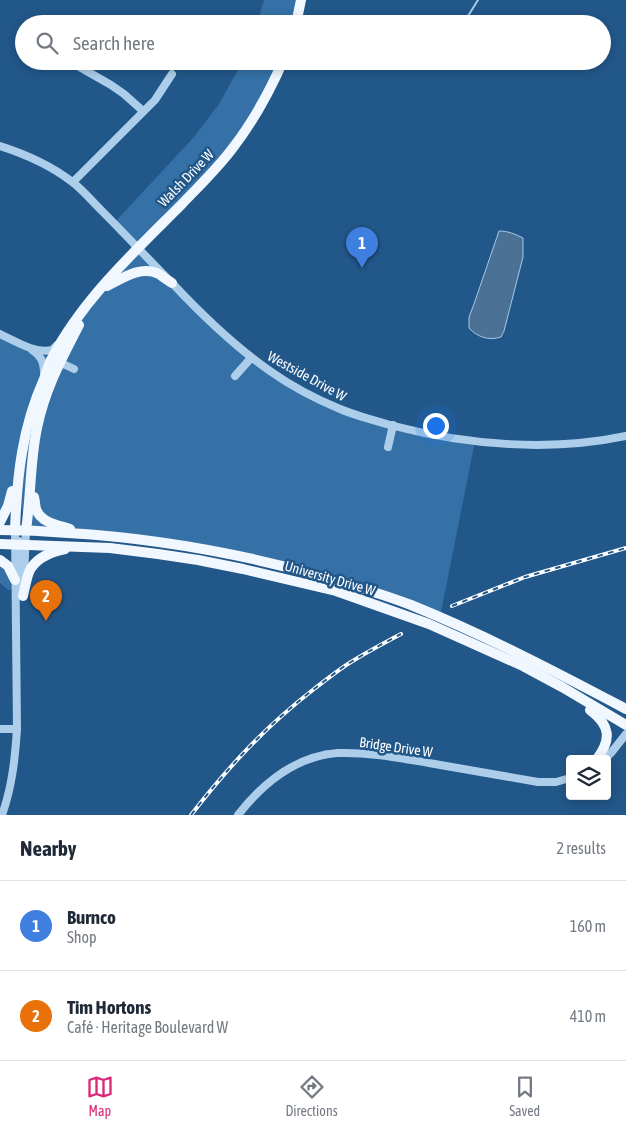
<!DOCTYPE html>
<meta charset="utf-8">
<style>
:root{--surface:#fff;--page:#f2f2f3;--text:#1f2937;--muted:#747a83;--line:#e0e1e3;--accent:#db2777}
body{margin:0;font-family:"Asap Condensed",sans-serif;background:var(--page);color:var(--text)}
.controls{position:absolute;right:15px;bottom:15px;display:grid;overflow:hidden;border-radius:5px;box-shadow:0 2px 8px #0003}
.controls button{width:45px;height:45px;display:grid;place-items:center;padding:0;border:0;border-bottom:1px solid var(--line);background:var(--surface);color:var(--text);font:25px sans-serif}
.you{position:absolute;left:435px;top:425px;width:18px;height:18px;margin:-12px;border:4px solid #fff;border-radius:50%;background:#1a73e8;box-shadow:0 0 0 8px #1a73e833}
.badge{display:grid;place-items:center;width:32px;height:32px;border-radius:50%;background:var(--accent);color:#fff;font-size:16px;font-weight:700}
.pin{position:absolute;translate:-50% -41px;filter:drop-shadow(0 1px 2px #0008)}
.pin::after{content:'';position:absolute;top:26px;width:18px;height:15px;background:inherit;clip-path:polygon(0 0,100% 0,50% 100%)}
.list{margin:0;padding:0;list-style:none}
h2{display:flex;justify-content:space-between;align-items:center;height:65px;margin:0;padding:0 20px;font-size:21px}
h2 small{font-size:16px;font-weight:400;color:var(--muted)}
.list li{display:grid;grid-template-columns:32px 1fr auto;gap:15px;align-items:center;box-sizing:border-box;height:90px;padding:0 20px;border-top:1px solid var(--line)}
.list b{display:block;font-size:19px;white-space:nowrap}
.list p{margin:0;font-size:16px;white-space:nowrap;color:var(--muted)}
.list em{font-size:16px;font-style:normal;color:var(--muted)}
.icon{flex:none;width:28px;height:28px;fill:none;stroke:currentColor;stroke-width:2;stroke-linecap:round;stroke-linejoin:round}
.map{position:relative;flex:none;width:626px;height:815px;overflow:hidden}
.search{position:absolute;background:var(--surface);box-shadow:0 2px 8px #0003;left:15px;right:15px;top:15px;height:55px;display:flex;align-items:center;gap:12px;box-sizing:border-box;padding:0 18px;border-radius:28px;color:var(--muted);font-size:19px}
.sheet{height:245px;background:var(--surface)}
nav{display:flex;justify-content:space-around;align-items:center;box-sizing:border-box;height:70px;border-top:1px solid var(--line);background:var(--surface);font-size:14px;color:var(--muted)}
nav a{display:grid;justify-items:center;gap:2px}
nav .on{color:var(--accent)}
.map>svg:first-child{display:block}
.green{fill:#3571a6}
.water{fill:#4b7194;stroke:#a1caeb}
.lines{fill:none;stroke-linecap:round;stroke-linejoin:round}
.stream{stroke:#a1caeb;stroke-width:2}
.minor{stroke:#adceea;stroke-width:8}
.major{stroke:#f1f7fe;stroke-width:10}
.rail-casing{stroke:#fff;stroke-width:4}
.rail{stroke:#225789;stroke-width:2;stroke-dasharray:5.5;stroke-linecap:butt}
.labels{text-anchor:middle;stroke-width:5;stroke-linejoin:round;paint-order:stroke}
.street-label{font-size:14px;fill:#fff;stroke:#225789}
</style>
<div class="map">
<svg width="626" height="815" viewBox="0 0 626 815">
<rect width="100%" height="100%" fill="#225789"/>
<g class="green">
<path d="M264,0H301L296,24H257Z"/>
<path d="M243,61H283L245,131L138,248L216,327L295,387L368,419L475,441L440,617L410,605L227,553L26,530L20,500L0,522V334L55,360L91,301L138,248L114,223L194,137L219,104Z"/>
<path d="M0,564C8,571 9,579 12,589L8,590L0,583Z"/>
</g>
<path class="water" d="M499,231C508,231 515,234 523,238V257L504,331L501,337C489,341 477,337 469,328V317L474,304Z"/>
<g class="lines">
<g class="stream">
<path d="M463,24L478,0"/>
<path d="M341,61L396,69L403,67L414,61"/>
</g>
<g class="minor">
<path d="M74,61L76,65L111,85L124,94L143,111"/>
<path d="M0,146C25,154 50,165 71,181C82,189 91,200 101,210C125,234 148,259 172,283C202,315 234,346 270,371C291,386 316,399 340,409C357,416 376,421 394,426C467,445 551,452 626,436"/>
<path d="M73,182L155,100L172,74"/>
<path d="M0,334C15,341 35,354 52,350L57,345"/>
<path d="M32,350C41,356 44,362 44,373"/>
<path d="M59,362L74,369"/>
<path d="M235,376L251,358"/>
<path d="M388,447L393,425"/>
<path d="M19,541L20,585L22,594"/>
<path d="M24,579L26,530"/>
<path d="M0,729H17"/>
<path d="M605,759L611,753L626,734"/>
<path d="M2,815C12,787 15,759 17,729L15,530"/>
<path d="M238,815C263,783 296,756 338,753C369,752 399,758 429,763C465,769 502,776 538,782H556L570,778"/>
</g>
<g class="major">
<path d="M296,24L301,0"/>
<path d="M107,286C123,278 141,265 159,274C163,277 167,280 172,283"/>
<path d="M34,497C35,501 35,505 36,509C41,523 58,525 70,529"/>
<path d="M0,522L8,506L12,491"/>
<path d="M0,530C23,530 45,531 68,533C154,538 238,553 321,576C352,585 382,594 411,605C485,635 556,672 626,709"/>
<path d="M15,530C17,476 22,428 44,379C47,372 48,364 52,358C83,299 134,252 181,205C198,187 217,169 232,149C253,122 269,93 283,61"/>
<path d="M26,530C31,496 30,461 37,428C45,389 61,360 79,325"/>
<path d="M0,544L110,548L158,554L198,560L243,569L336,591L429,624L523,666L562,687L626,725"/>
<path d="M0,560L8,566L15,580"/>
<path d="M23,596C25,588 26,580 29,572C35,558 51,552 65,549"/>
<path d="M590,710C610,725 612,739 597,759"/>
</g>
<defs>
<g id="rail">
<path d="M452,606L525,577L626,548"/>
<path d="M191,815C229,766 265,727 314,689C326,680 338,670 351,662C367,652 384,643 401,634"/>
</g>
</defs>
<use href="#rail" class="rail-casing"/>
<use href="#rail" class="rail"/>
</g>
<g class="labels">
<g class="street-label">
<text transform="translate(186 178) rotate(-46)" y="5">Walsh Drive W</text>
<text transform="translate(307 376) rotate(29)" y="5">Westside Drive W</text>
<text transform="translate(330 578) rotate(16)" y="5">University Drive W</text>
<text transform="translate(396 747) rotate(8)" y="5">Bridge Drive W</text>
</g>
</g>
</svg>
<div class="controls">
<button><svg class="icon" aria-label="layers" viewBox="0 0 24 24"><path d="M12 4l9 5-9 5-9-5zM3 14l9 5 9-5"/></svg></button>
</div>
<div class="you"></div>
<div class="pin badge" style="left:362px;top:268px;background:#3f7fe0">1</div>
<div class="pin badge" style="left:46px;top:621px;background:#e8710a">2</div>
<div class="search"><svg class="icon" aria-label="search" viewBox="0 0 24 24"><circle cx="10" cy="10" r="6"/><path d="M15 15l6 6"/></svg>Search here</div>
</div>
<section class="sheet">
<h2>Nearby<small>2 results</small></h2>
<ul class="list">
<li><span class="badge" style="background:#3f7fe0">1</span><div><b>Burnco</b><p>Shop</p></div><em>160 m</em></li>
<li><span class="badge" style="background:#e8710a">2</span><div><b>Tim Hortons</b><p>Café · Heritage Boulevard W</p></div><em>410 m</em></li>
</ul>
</section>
<nav>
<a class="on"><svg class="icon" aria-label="map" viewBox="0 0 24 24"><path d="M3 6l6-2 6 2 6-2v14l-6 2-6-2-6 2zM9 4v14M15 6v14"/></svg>Map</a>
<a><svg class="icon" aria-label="directions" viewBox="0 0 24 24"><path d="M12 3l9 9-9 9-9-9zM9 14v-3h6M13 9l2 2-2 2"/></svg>Directions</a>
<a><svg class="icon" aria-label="saved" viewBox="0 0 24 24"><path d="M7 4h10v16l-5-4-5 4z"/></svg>Saved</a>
</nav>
